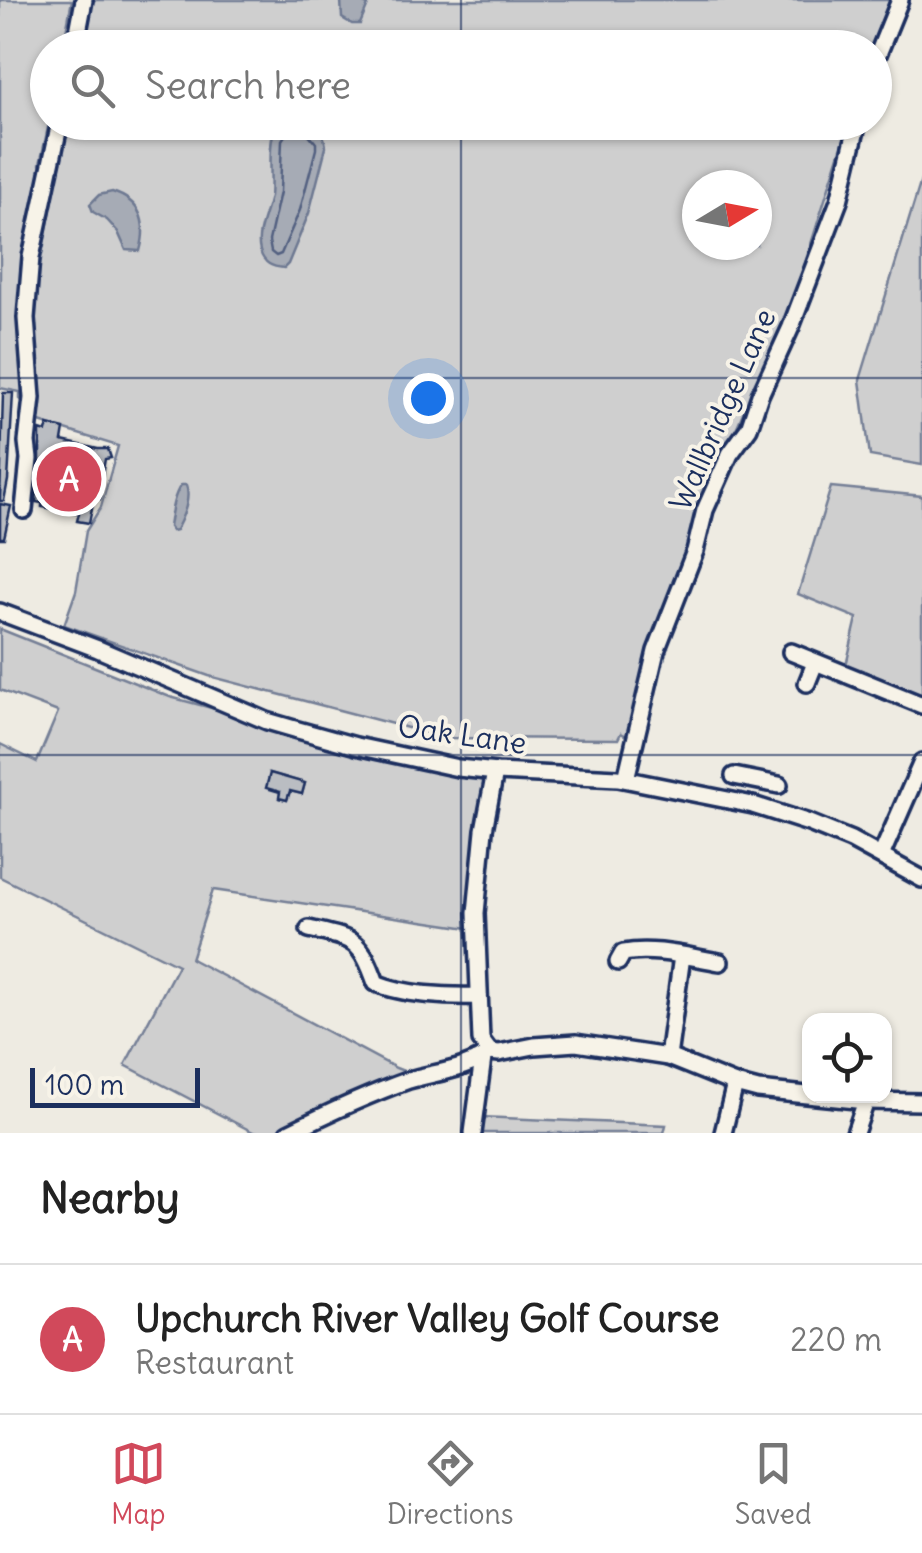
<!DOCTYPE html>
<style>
:root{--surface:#fff;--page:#f2f2f2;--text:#222;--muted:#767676;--line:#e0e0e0;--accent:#d1495b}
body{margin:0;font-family:Delius,sans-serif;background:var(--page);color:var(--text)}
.controls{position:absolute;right:30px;bottom:30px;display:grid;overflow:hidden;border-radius:20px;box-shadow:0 2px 8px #0004}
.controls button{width:90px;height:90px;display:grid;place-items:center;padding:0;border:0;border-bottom:2px solid var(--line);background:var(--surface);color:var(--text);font:50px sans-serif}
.compass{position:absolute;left:682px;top:170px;width:90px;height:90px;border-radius:50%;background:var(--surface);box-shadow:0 2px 8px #0004;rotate:80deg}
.scale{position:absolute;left:30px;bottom:25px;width:170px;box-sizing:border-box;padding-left:10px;border:5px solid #1b2f5e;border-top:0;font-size:28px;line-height:35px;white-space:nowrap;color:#1b2f5e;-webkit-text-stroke:8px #f7f3e8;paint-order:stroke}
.you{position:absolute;left:428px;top:398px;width:35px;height:35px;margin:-25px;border:8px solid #fff;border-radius:50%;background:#1a73e8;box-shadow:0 0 0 15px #1a73e833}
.badge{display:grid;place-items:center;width:65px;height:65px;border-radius:50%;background:var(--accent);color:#fff;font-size:32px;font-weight:700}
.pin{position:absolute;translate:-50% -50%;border:5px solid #fff;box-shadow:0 2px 10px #0006}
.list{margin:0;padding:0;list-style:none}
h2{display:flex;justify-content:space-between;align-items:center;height:130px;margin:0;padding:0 40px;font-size:42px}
h2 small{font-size:32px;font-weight:400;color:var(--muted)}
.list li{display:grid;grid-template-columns:65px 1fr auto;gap:30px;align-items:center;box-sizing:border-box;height:150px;padding:0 40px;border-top:2px solid var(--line)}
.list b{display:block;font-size:38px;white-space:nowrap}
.list p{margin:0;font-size:32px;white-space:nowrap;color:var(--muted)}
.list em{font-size:32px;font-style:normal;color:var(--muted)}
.icon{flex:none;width:55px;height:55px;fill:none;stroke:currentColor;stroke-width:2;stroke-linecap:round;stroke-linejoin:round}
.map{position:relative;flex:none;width:922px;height:1133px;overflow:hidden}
.search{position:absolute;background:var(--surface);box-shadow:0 2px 8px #0004;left:30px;right:30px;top:30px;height:110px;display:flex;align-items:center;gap:25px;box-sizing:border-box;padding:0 35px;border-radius:55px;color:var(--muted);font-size:38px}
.sheet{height:280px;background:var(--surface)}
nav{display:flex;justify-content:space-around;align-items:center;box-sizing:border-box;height:140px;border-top:2px solid var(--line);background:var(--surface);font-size:28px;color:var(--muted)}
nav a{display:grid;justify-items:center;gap:5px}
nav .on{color:var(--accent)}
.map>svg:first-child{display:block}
.green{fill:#cfcfcf;stroke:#757f96;stroke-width:2.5;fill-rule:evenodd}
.water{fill:#a6abb5;stroke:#6e7992;stroke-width:2.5}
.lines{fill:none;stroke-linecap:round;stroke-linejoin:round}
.shore{stroke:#536181;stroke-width:2.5}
.building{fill:#babdc2;stroke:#1b2f5e;stroke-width:2.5}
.minor-casing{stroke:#1b2f5e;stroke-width:22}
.minor{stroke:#f7f3e8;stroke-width:15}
.grid{fill:none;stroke:#1b2f5e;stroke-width:2.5;stroke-opacity:0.55}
.labels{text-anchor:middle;stroke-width:8;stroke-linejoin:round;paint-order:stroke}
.street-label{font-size:30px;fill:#1b2f5e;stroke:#f7f3e8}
</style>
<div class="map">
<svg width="922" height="1133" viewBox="0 0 922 1133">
<rect width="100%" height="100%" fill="#eeebe2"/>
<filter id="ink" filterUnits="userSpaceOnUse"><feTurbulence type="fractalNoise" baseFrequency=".01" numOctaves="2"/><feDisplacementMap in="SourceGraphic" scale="20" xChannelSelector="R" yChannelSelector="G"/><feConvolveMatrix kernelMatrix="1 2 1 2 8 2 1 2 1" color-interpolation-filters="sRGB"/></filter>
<g filter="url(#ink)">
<g class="green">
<path d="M0,0H72L63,47L48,48L49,123L40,164L44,172L35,290L68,123H849L795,295L699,513C691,549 675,582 662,616C647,655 639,696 628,737L621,733L618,739L446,738L209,676L64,625L76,591L86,531L101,507L118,446L23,417L25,403L20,399V392L0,388ZM697,185H757V245H697Z"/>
<path d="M88,0H893L873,47L81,48Z"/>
<path d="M922,177V465L870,456L860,380Z"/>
<path d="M831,487L922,496V700L845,670L857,618L798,594Z"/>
<path d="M0,629L170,697L486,781L469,928L213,890L191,959L396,1068L409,1073L274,1133H255L125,1065L178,965L0,877V744L37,762L58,712L0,690ZM270,773L305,783L302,794L290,791L287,800L279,798L280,792Z"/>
<path d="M480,1117L666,1125L664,1133H478Z"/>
</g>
<g class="water">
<path d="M341,0H357L368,5L360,24H352L342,18Z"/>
<path d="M286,123C305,122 324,124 326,147L309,213L288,264L284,268C272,267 264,264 260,251C255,234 267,213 270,196C272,181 268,144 274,132C277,127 281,126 286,123Z"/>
<path d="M112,192C141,201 148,222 140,251L126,250L118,232L107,220L93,212L90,204L99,195Z"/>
<path d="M181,485H186C191,498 183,517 176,530L172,531L169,527C171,514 173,496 181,485Z"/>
</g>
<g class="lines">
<path class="shore" d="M289,122V129L282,140L280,192L269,241L271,252L276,256L281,254L300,210L316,149V143L306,131L305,122"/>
</g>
<g class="building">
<path d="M3,393H13L8,480L4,501H0Z"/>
<path d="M48,425L64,429L62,441L98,449H108L111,458L105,459L100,486H102L100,499L94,498L89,523L77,521L79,513L42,507V503L36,502L40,460V430L46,432Z"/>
<path d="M0,504L11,506L4,538H0Z"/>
<path d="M270,773L305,783L302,794L290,791L287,800L279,798L280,792L266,788Z"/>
</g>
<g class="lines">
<defs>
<g id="minor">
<path d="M75,48L84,0"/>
<path d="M874,64L900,0"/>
<path d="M24,510L29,459L27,442L32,398L26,318L31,257L60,122"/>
<path d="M0,612L98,649L267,721L298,730L356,746L458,768L497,772L618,778L753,805L809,823L851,840L922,879"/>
<path d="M791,652L922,705"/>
<path d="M807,683L815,663"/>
<path d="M495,772L484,830L476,913L481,1040L490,1052L499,1053L534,1046L576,1043L668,1057L735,1084L758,1090L866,1101L922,1102"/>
<path d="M734,776L779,785"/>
<path d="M626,779L656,651L695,551L705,510L730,454L749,428L760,395L791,327L839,201L858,122"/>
<path d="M881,856L922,762"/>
<path d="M309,929C353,939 360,938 376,983C403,995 449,997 479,996"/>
<path d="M618,962L623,953C654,947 689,957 720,962"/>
<path d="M668,1057L682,956"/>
<path d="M288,1133C328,1113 367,1095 409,1080C436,1072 468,1070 490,1052"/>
<path d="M473,1133L483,1058"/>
<path d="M723,1133L735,1084"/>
<path d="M855,1133L866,1101"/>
</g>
</defs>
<use href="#minor" class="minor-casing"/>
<use href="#minor" class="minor"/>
</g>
</g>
<path class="grid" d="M461,0V48M461,122V1133M0,378H922M0,755H922"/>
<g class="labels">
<g class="street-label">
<text transform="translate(723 410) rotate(-66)" y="10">Wallbridge Lane</text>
<text transform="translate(462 735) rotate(8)" y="10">Oak Lane</text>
</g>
</g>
</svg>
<div class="controls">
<button><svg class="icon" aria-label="locate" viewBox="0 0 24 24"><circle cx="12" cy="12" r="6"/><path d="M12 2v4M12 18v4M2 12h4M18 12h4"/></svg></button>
</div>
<svg class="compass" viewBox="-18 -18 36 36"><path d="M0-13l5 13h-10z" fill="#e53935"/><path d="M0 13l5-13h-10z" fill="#767676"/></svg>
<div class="scale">100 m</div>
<div class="you"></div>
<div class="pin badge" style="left:69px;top:479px">A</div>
<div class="search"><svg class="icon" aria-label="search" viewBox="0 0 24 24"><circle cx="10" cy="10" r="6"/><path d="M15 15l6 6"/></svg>Search here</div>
</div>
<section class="sheet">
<h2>Nearby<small></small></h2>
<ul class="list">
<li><span class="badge">A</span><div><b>Upchurch River Valley Golf Course</b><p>Restaurant</p></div><em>220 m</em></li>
</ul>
</section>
<nav>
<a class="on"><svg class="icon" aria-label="map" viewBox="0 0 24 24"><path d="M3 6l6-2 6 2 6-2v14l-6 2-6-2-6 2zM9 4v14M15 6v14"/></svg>Map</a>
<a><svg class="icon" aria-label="directions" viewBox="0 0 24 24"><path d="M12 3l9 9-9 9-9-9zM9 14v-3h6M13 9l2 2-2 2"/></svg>Directions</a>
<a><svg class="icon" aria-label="saved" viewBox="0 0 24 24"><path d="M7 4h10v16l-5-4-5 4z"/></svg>Saved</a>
</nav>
